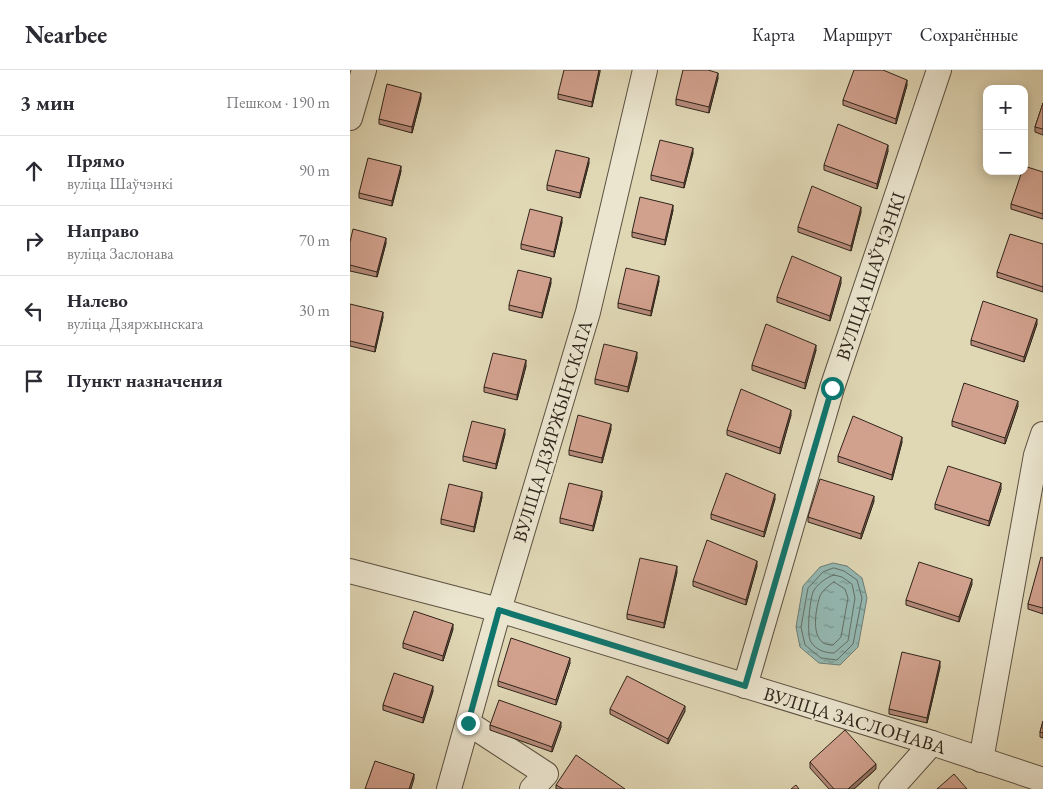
<!DOCTYPE html>
<html lang="ru">
<meta charset="utf-8">
<style>
:root{--surface:#fff;--page:#f2f2f3;--text:#2b2b33;--muted:#7c7c81;--line:#e1e1e2}
body{margin:0;font-family:"EB Garamond",serif;background:var(--page);color:var(--text)}
.controls{position:absolute;right:15px;top:15px;display:grid;overflow:hidden;border-radius:10px;box-shadow:0 2px 12px #0003}
.controls button{width:45px;height:45px;display:grid;place-items:center;padding:0;border:0;border-bottom:1px solid var(--line);background:var(--surface);color:var(--text);font:25px sans-serif}
.stop{position:absolute;width:15px;height:15px;margin:-11px;border:4px solid #0f766e;border-radius:50%;background:#fff}
.stop.end{background:#0f766e;border-color:#fff;box-shadow:0 1px 5px #0008}
.list{margin:0;padding:0;list-style:none}
h2{display:flex;justify-content:space-between;align-items:center;height:65px;margin:0;padding:0 20px;font-size:21px}
h2 small{font-size:16px;font-weight:400;color:var(--muted)}
.list li{display:grid;grid-template-columns:32px 1fr auto;gap:15px;align-items:center;box-sizing:border-box;height:70px;padding:0 20px;border-top:1px solid var(--line)}
.list b{display:block;font-size:19px;white-space:nowrap}
.list p{margin:0;font-size:16px;white-space:nowrap;color:var(--muted)}
.list em{font-size:16px;font-style:normal;color:var(--muted)}
.icon{flex:none;width:28px;height:28px;fill:none;stroke:currentColor;stroke-width:2;stroke-linecap:round;stroke-linejoin:round}
.map{position:relative;flex:none;width:693px;height:719px;overflow:hidden}
header{display:flex;align-items:center;gap:30px;box-sizing:border-box;height:70px;padding:0 25px;background:var(--surface);border-bottom:1px solid var(--line)}
header strong{font-size:24px}
nav{display:flex;gap:28px;margin-inline-start:auto;font-size:18px}
main{display:flex}
aside{flex:1;background:var(--surface)}
.map>svg:first-child{display:block}
.water{fill:url(#water-ripples);stroke:#6c7d75}
.lines{fill:none;stroke-linecap:round;stroke-linejoin:round}
.shore{stroke:#626e66;stroke-width:1}
.street-casing{stroke:#5b5141;stroke-width:26}
.street{stroke:#ebe5cf;stroke-width:24}
.wall{fill:#b58a7a;stroke:#2f241a}
.shaded-wall{fill:#937163;stroke:#2f241a}
.building{fill:#d2a18e;stroke:#2f241a}
.route{stroke:#0f766e;stroke-width:6}
.labels{text-anchor:middle;stroke-width:4;stroke-linejoin:round;paint-order:stroke}
.street-label{font-size:19px;fill:#2f241a;stroke:#ebe5cf}
</style>
<header>
<strong>Nearbee</strong>
<nav><a>Карта</a><a>Маршрут</a><a>Сохранённые</a></nav>
</header>
<main>
<aside>
<h2>3 мин<small>Пешком · 190 m</small></h2>
<ul class="list">
<li><svg class="icon" aria-label="ahead" viewBox="0 0 24 24"><path d="M12 20V5M6 11l6-6 6 6"/></svg><div><b>Прямо</b><p>вуліца Шаўчэнкі</p></div><em>90 m</em></li>
<li><svg class="icon" aria-label="right" viewBox="0 0 24 24"><path d="M7 20v-9h11M14 6l5 5-5 5"/></svg><div><b>Направо</b><p>вуліца Заслонава</p></div><em>70 m</em></li>
<li><svg class="icon" aria-label="left" viewBox="0 0 24 24"><path d="M17 20v-9H6M10 6l-5 5 5 5"/></svg><div><b>Налево</b><p>вуліца Дзяржынскага</p></div><em>30 m</em></li>
<li><svg class="icon" aria-label="arrive" viewBox="0 0 24 24"><path d="M6 21V4h12l-3 4 3 4H6"/></svg><div><b>Пункт назначения</b></div></li>
</ul>
</aside>
<div class="map">
<svg width="693" height="719" viewBox="0 0 693 719">
<defs>
<pattern id="water-ripples" width="26" height="14" patternUnits="userSpaceOnUse" patternTransform="scale(1.25)"><rect width="26" height="14" fill="#94b8b2"/><path d="M2 4q2-2 4 0t4 0M15 11q2-2 4 0t4 0" fill="none" stroke="#799590"/></pattern>
</defs>
<rect width="100%" height="100%" fill="#e0d7b5"/>
<filter id="stains"><feTurbulence type="fractalNoise" baseFrequency=".004" numOctaves="4"/><feColorMatrix values="0 0 0 0 .2 0 0 0 0 .09 0 0 0 0 .02 0 0 0 .5 -.17"/></filter>
<radialGradient id="worn" r=".72"><stop offset=".6" stop-color="#630" stop-opacity="0"/><stop offset="1" stop-color="#630" stop-opacity=".3"/></radialGradient>
<path class="water" d="M483,493L497,496L512,508L517,528L508,577L490,595L469,593L450,577L446,557L453,516L470,497Z"/>
<g class="lines">
<g class="shore">
<path d="M484,498L494,501L507,510L512,528L503,574L487,590L471,588L455,575L451,557L458,518L473,502Z"/>
<path d="M484,505L492,507L502,514L505,528L498,571L484,583C475,583 466,580 461,572C456,564 460,530 463,522C467,514 477,507 484,505Z"/>
<path d="M484,512L495,519L498,528L491,567L483,575C459,576 465,541 470,526C472,521 479,515 484,512Z"/>
</g>
<defs>
<g id="street">
<path d="M0,48L14,0"/>
<path d="M0,501L149,540L582,673L693,710"/>
<path d="M395,616L482,318L589,0"/>
<path d="M118,653L196,704L182,719"/>
<path d="M631,690L686,385L693,364"/>
<path d="M99,719L149,540L238,242L295,0"/>
<path d="M541,719L582,673"/>
</g>
</defs>
<use href="#street" class="street-casing"/>
<use href="#street" class="street"/>
</g>
<g class="wall">
<path d="M250,0L242,37L208,29V24Z"/>
<path d="M368,8L359,43L326,35V29Z"/>
<path d="M557,15L546,54L493,35V30Z"/>
<path d="M71,28L62,63L29,54V49Z"/>
<path d="M693,33V65L685,62V57Z"/>
<path d="M538,81L527,119L474,100V95Z"/>
<path d="M343,83L334,118L301,110V105Z"/>
<path d="M239,93L230,128L197,120V115Z"/>
<path d="M51,101L42,136L9,128V123Z"/>
<path d="M693,102V149L661,139V134Z"/>
<path d="M323,140L315,175L282,167V162Z"/>
<path d="M511,142L501,181L448,162V157Z"/>
<path d="M212,152L204,187L171,179V174Z"/>
<path d="M0,172L36,173L27,207L0,201Z"/>
<path d="M693,174V222L647,207V202Z"/>
<path d="M309,211L301,246L268,238V233Z"/>
<path d="M201,213L192,248L159,240V235Z"/>
<path d="M491,213L480,251L427,232V227Z"/>
<path d="M0,236L33,247L25,282L0,276Z"/>
<path d="M687,254L674,292L621,275V270Z"/>
<path d="M466,280L455,319L402,300V295Z"/>
<path d="M287,288L278,322L245,314V309Z"/>
<path d="M176,296L167,330L134,322V317Z"/>
<path d="M668,336L655,374L602,356V351Z"/>
<path d="M441,345L430,384L377,365V360Z"/>
<path d="M261,359L252,393L219,385V380Z"/>
<path d="M155,364L146,399L113,391V386Z"/>
<path d="M552,372L542,410L488,392V386Z"/>
<path d="M651,419L639,456L585,439V434Z"/>
<path d="M252,426L243,461L210,453V448Z"/>
<path d="M132,427L124,462L91,454V449Z"/>
<path d="M425,429L414,467L361,449V444Z"/>
<path d="M524,431L511,469L458,452V447Z"/>
<path d="M693,488V544L678,539V534Z"/>
<path d="M407,496L396,535L343,516V511Z"/>
<path d="M327,502L314,558L277,549V544Z"/>
<path d="M622,514L609,552L556,535V530Z"/>
<path d="M103,559L93,591L53,578V573Z"/>
<path d="M220,593L206,635L148,616V611Z"/>
<path d="M590,597L577,653L539,644V639Z"/>
<path d="M83,621L73,653L33,640V635Z"/>
<path d="M260,639L335,641L318,674L260,644Z"/>
<path d="M693,651V668L690,667V662Z"/>
<path d="M140,655L211,657L202,682L140,660Z"/>
<path d="M460,692L526,699L504,719H479L460,698Z"/>
<path d="M206,715L275,719H206Z"/>
</g>
<g class="shaded-wall">
<path d="M249,0H250V2L242,37V32Z"/>
<path d="M368,3V8L359,43V37Z"/>
<path d="M557,10V15L546,54V49Z"/>
<path d="M71,23V28L62,63V57Z"/>
<path d="M538,75V81L527,119V114Z"/>
<path d="M343,78V83L334,118V113Z"/>
<path d="M239,88V93L230,128V123Z"/>
<path d="M51,96V101L42,136V131Z"/>
<path d="M323,135V140L315,175V170Z"/>
<path d="M511,137V142L501,181V176Z"/>
<path d="M212,147V152L204,187V182Z"/>
<path d="M36,168V173L27,207V202Z"/>
<path d="M309,206V211L301,246V241Z"/>
<path d="M491,207V213L480,251V246Z"/>
<path d="M201,208V213L192,248V243Z"/>
<path d="M33,242V247L25,282V277Z"/>
<path d="M687,249V254L674,292V287Z"/>
<path d="M466,275V280L455,319V313Z"/>
<path d="M287,282V288L278,322V317Z"/>
<path d="M176,290V296L167,330V325Z"/>
<path d="M668,331V336L655,374V368Z"/>
<path d="M441,340V345L430,384V378Z"/>
<path d="M261,354V359L252,393V388Z"/>
<path d="M155,359V364L146,399V394Z"/>
<path d="M552,367V372L542,410V405Z"/>
<path d="M651,413V419L639,456V451Z"/>
<path d="M252,421V426L243,461V456Z"/>
<path d="M132,422V427L124,462V457Z"/>
<path d="M425,424V429L414,467V462Z"/>
<path d="M524,426V431L511,469V464Z"/>
<path d="M407,491V496L396,535V530Z"/>
<path d="M327,496V502L314,558V553Z"/>
<path d="M622,509V514L609,552V547Z"/>
<path d="M103,554V559L93,591V586Z"/>
<path d="M220,588V593L206,635V630Z"/>
<path d="M590,591V597L577,653V648Z"/>
<path d="M83,616V621L73,653V648Z"/>
<path d="M335,636V641L318,674V669Z"/>
<path d="M211,652V657L202,682V677Z"/>
<path d="M526,694V699L504,719H498Z"/>
<path d="M64,704V709L61,719H59Z"/>
</g>
<g class="building">
<path d="M214,0H249L242,32L208,24Z"/>
<path d="M333,0H358L368,3L359,37L326,29Z"/>
<path d="M504,0H533L557,10L546,49L493,30Z"/>
<path d="M37,14L71,23L62,57L29,49Z"/>
<path d="M693,33V59L685,57Z"/>
<path d="M488,54L538,75L527,114L474,95Z"/>
<path d="M310,70L343,78L334,113L301,105Z"/>
<path d="M206,80L239,88L230,123L197,115Z"/>
<path d="M18,88L51,96L42,131L9,123Z"/>
<path d="M674,96L693,102V144L661,134L672,101H674Z"/>
<path d="M462,116L511,137L501,176L448,157Z"/>
<path d="M290,127L323,135L315,170L282,162Z"/>
<path d="M180,139L212,147L204,182L171,174Z"/>
<path d="M3,159L36,168L27,202L0,195V172Z"/>
<path d="M660,164L693,174V217L647,202Z"/>
<path d="M442,186L491,207L480,246L427,227Z"/>
<path d="M276,198L309,206L301,241L268,233Z"/>
<path d="M168,200L201,208L192,243L159,235Z"/>
<path d="M633,231L687,249L674,287L621,270Z"/>
<path d="M0,234L33,242L25,277L0,271Z"/>
<path d="M416,254L466,275L455,313L402,295Z"/>
<path d="M254,274L287,282L278,317L245,309Z"/>
<path d="M143,283L176,290L167,325L134,317Z"/>
<path d="M614,313L668,331L655,368L602,351Z"/>
<path d="M391,319L441,340L430,378L377,360Z"/>
<path d="M228,345L261,354L252,388L219,380Z"/>
<path d="M503,346L552,367L542,405L488,386Z"/>
<path d="M122,351L155,359L146,394L113,386Z"/>
<path d="M598,396L651,413L639,451L585,434Z"/>
<path d="M376,403L425,424L414,462L361,444Z"/>
<path d="M470,409L524,426L511,464L458,447Z"/>
<path d="M219,413L252,421L243,456L210,448Z"/>
<path d="M99,414L132,422L124,457L91,449Z"/>
<path d="M357,470L407,491L396,530L343,511Z"/>
<path d="M691,487L693,488V538L678,534Z"/>
<path d="M290,488L327,496L314,553L277,544Z"/>
<path d="M569,492L622,509L609,547L556,530Z"/>
<path d="M64,541L103,554L93,586L53,573Z"/>
<path d="M161,568L220,588L206,630L148,611Z"/>
<path d="M552,582L590,591L577,648L539,639Z"/>
<path d="M44,603L83,616L73,648L33,635Z"/>
<path d="M277,606L335,636L318,669L260,639Z"/>
<path d="M149,630L211,652L202,677L140,655Z"/>
<path d="M693,651V663L690,662Z"/>
<path d="M495,660L526,694L498,719H484L460,692Z"/>
<path d="M226,685L275,719H213L206,715Z"/>
<path d="M25,691L64,704L59,719H15Z"/>
<path d="M604,704L617,719H587Z"/>
<path d="M446,715L449,719H441Z"/>
</g>
<g class="lines">
<path class="route" d="M118,653L149,540L395,616L482,318"/>
</g>
<g class="labels">
<g class="street-label">
<text transform="translate(520 206) rotate(-71)" y="7">ВУЛІЦА ШАЎЧЭНКІ</text>
<text transform="translate(202 361) rotate(-73)" y="7">ВУЛІЦА ДЗЯРЖЫНСКАГА</text>
<text transform="translate(505 650) rotate(17)" y="7">ВУЛІЦА ЗАСЛОНАВА</text>
</g>
</g>
<rect width="100%" height="100%" filter="url(#stains)"/>
<rect width="100%" height="100%" fill="url(#worn)"/>
</svg>
<div class="controls">
<button>+</button>
<button>−</button>
</div>
<div class="stop" style="left:482px;top:318px"></div>
<div class="stop end" style="left:118px;top:653px"></div>
</div>
</main>
